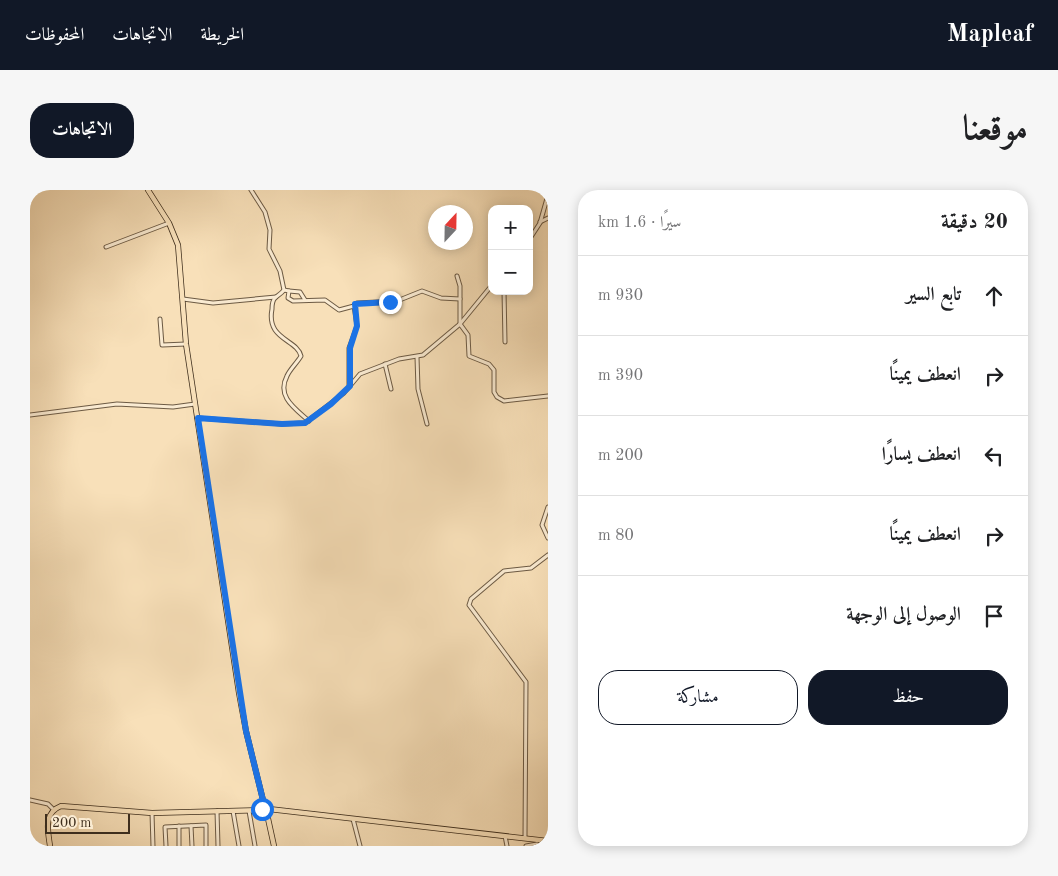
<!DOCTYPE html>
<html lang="ar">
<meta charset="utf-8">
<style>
:root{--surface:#fff;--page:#f6f6f6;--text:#202124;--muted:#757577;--line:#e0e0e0;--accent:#111827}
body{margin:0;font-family:"Old Standard TT",Amiri,serif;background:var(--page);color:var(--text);direction:rtl}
.controls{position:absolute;right:15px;top:15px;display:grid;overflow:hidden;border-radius:10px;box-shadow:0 2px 12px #0003}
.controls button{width:45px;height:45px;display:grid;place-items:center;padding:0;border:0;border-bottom:1px solid var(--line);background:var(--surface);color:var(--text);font:25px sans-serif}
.compass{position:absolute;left:398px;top:15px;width:45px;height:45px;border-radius:50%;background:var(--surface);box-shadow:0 2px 12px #0003;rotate:22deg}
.scale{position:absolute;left:15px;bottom:12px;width:85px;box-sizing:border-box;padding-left:5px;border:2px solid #3e2e1d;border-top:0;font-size:14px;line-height:18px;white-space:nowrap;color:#3e2e1d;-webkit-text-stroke:4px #faebd2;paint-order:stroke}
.stop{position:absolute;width:15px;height:15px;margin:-11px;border:4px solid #1a73e8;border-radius:50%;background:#fff}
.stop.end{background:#1a73e8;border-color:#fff;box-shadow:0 1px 5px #0008}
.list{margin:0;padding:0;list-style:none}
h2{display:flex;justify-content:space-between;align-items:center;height:65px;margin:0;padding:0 20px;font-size:21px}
h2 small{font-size:16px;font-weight:400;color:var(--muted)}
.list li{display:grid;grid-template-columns:32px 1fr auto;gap:15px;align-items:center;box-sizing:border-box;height:80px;padding:0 20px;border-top:1px solid var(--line)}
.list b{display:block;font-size:19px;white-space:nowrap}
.list em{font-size:16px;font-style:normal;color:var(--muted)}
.actions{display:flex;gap:10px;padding:15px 20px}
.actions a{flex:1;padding:11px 0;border:1px solid var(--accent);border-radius:20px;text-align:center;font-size:18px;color:var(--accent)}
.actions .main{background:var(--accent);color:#fff}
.icon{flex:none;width:28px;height:28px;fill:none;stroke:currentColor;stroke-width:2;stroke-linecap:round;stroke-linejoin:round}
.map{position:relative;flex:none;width:518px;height:656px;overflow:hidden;direction:ltr;border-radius:20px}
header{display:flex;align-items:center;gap:30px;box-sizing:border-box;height:70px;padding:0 25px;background:var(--accent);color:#fff}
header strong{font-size:24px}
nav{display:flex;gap:28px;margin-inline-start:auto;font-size:18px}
.intro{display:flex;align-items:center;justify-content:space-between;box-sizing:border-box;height:120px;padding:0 30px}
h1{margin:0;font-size:35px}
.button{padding:12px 22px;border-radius:20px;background:var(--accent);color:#fff;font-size:18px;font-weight:700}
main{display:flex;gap:30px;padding:0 30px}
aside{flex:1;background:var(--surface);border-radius:20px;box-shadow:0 2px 12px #0003}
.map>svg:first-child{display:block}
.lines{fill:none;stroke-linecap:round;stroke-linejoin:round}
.minor-casing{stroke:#6c5a44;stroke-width:5}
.major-casing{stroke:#3e2e1d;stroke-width:6}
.minor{stroke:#faebd2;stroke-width:3}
.major{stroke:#f8e0b9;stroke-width:4.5}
.route{stroke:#1a73e8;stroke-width:6}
</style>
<header>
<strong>Mapleaf</strong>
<nav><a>الخريطة</a><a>الاتجاهات</a><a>المحفوظات</a></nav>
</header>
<div class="intro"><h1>موقعنا</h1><a class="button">الاتجاهات</a></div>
<main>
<aside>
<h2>20 دقيقة<small>سيرًا · 1.6 km</small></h2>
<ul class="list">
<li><svg class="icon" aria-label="ahead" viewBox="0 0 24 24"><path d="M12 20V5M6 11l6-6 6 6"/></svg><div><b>تابع السير</b></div><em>930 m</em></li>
<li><svg class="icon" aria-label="right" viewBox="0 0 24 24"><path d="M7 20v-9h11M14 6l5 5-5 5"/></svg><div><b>انعطف يمينًا</b></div><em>390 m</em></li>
<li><svg class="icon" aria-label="left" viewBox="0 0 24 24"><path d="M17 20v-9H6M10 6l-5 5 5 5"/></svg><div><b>انعطف يسارًا</b></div><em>200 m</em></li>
<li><svg class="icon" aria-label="right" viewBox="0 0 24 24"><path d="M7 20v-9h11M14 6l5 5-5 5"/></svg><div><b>انعطف يمينًا</b></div><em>80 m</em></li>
<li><svg class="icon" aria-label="arrive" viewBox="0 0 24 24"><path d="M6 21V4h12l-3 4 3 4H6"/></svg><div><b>الوصول إلى الوجهة</b></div></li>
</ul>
<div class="actions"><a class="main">حفظ</a><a>مشاركة</a></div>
</aside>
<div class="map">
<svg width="518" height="656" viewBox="0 0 518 656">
<rect width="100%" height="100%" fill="#f8e0b9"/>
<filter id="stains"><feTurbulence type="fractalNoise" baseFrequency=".004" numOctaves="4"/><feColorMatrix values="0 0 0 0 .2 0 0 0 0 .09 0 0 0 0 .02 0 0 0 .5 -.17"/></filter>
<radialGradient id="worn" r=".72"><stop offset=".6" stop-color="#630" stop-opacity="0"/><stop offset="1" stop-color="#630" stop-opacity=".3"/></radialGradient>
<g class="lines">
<defs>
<g id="minor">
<path d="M221,0L235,22L240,40L239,59L250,81L254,100C251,104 248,105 245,108C243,110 242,116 242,119C236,150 267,149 271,166C267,173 260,179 257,186C246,207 266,219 279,231"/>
<path d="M510,32L518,28"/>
<path d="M499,50L510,33L518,5"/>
<path d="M76,57L139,33"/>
<path d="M427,86L430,96V133"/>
<path d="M254,100L259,101L258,108L263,111L295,110L309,120L324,116L327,136L319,158V195"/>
<path d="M259,101L270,102L275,110"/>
<path d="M474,101L475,152"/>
<path d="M153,109L183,113L246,107"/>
<path d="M324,116L327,113L367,111L392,101L411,108L430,109"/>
<path d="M130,129L132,155L156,154"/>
<path d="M430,134L462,95"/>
<path d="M387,167L388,199L397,234"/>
<path d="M355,174L361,199"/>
<path d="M0,225L87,214L143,217L165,214"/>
<path d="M167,228L252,234L275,233L314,203L330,184L369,169L393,165L430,134L438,145L439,166L459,174L464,180V202L467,207L474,211L518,206"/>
<path d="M518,317L512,335L518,348"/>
<path d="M0,610L18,614L24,620"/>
<path d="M187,621L188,656"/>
<path d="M203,621L209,656"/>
<path d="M219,621L225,656"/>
<path d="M122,623L123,656"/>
<path d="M323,629L330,656"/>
<path d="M149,636V656"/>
<path d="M161,636L162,656"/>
<path d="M475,646L477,656"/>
<path d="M495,648L496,492L439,415L441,409L474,381L501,378L518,365"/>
<path d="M136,656L135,637L176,635V656"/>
<path d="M496,656L507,654"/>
</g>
<g id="major">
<path d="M118,0L139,33L148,55L156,154L209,503L216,541L233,610L236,614"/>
<circle cx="235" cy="617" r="3.5"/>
<path d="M20,656C18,641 13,623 31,616L122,623L233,620"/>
<path d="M244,656L237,624V620L239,619L518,651"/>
</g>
</defs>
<use href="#minor" class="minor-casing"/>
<use href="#major" class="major-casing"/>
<use href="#minor" class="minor"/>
<use href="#major" class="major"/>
</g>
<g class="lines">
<path class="route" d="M232,619L233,610L216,541L168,228L252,234L275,233L301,214L320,196V158L327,136L325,114L360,112"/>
</g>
<rect width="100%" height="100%" filter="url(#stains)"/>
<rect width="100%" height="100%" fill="url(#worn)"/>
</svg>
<div class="controls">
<button>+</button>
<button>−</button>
</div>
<svg class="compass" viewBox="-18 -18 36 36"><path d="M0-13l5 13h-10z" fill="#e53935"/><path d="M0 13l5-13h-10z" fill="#757577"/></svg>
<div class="scale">200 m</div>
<div class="stop" style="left:232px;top:619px"></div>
<div class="stop end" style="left:360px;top:112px"></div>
</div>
</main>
